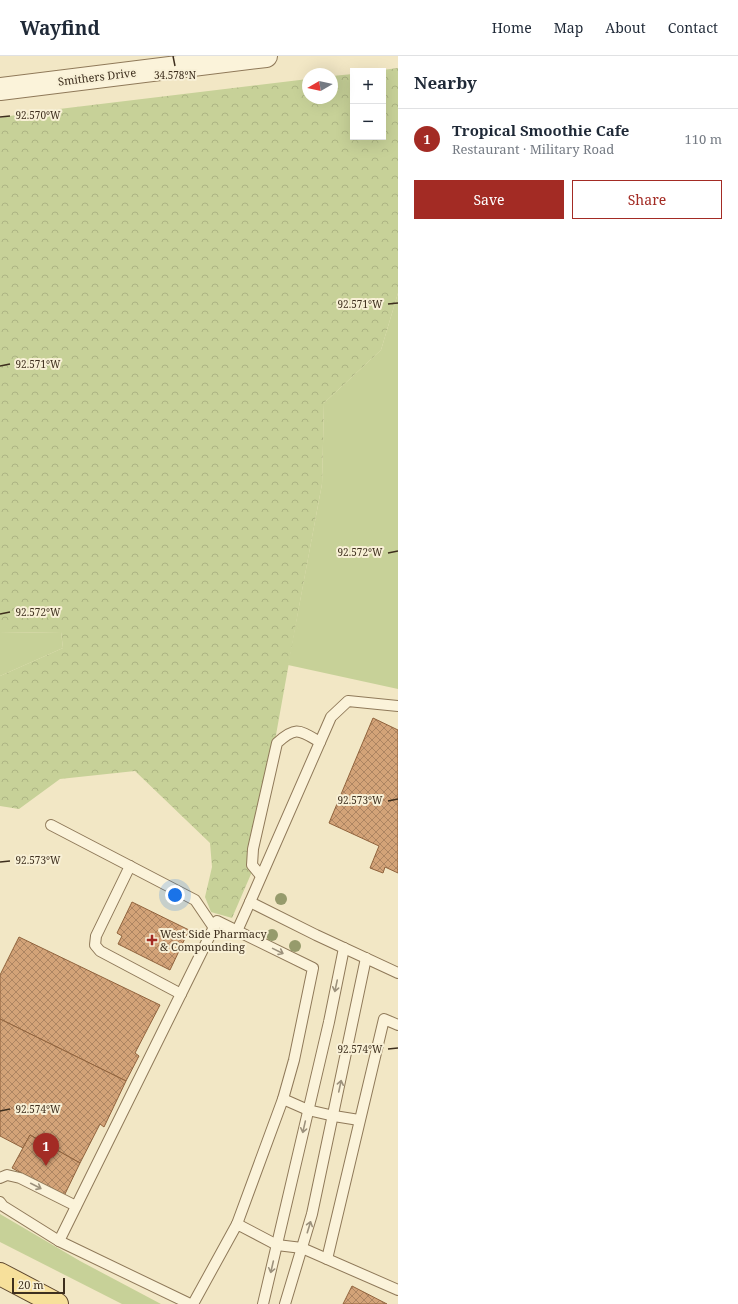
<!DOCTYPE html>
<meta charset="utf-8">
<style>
:root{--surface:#fff;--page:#f2f2f3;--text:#1f2937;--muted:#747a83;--line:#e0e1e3;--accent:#a32b24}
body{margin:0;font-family:"Noto Serif",serif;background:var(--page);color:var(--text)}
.controls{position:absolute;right:12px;top:12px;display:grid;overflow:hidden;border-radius:0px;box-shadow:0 4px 16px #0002}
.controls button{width:36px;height:36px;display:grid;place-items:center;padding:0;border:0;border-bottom:1px solid var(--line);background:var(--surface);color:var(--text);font:20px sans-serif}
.compass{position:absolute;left:302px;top:12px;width:36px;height:36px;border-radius:50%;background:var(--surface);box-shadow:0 4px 16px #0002;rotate:261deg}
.scale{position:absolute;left:12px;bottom:10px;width:53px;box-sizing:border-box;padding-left:4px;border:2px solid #3e2f1e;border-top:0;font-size:11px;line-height:14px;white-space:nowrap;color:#3e2f1e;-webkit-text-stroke:3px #f8f0d6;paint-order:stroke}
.you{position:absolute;left:175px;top:839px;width:14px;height:14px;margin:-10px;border:3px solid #fff;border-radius:50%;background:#1a73e8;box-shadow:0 0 0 6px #1a73e833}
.badge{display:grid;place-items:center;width:26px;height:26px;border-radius:50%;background:var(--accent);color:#fff;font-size:13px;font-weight:700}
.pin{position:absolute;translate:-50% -33px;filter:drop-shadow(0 1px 2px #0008)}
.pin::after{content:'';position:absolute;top:21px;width:14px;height:12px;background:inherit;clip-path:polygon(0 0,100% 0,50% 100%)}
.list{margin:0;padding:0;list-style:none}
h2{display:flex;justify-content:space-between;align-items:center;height:52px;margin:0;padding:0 16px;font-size:17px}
h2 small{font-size:13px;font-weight:400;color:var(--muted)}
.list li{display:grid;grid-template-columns:26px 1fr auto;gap:12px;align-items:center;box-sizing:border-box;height:60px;padding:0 16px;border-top:1px solid var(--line)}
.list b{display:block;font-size:15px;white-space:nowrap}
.list p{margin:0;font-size:13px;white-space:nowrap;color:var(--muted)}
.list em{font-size:13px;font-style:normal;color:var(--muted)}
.actions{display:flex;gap:8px;padding:12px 16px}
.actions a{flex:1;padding:9px 0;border:1px solid var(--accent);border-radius:0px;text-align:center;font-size:14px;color:var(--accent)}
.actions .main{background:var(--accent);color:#fff}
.map{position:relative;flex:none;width:398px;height:1248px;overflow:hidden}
header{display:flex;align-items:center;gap:24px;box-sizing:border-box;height:56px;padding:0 20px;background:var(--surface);border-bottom:1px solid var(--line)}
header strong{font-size:19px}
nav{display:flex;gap:22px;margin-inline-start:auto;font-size:14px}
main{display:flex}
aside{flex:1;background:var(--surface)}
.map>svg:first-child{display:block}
.grass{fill:#c7d198}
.forest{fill:url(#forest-crowns)}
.building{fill:url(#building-cross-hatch);stroke:#90633d}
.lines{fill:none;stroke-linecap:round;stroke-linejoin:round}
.service-casing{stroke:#8f7959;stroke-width:12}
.tertiary-casing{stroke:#8f7959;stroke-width:24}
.primary-casing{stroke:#5d462e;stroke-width:24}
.service{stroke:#fbf3da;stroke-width:10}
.tertiary{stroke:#fbf3da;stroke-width:22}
.primary{stroke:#f7e09b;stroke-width:22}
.tree{fill:#969b6c}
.oneway{stroke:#9c917c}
.ticks{fill:none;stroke:#3e2f1e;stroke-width:1.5}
.poi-dot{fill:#a32b24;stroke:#f8f0d6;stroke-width:1.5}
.labels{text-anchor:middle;stroke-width:4;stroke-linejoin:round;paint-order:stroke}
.street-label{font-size:11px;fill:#3e2f1e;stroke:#f8f0d6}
.poi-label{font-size:11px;fill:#3e2f1e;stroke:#f8f0d6;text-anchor:start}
.ticks-label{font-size:10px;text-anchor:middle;fill:#3e2f1e;stroke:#f8f0d6;stroke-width:4;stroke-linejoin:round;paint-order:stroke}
</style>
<header>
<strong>Wayfind</strong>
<nav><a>Home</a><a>Map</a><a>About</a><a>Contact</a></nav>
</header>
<main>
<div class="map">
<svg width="398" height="1248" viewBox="0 0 398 1248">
<defs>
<pattern id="forest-crowns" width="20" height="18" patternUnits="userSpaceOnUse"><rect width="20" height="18" fill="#c7d198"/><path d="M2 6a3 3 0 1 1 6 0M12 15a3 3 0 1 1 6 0" fill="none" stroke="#acb483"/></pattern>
<pattern id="building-cross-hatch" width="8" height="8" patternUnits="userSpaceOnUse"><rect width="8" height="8" fill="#d3a378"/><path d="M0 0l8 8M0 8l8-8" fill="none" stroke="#ad8562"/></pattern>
</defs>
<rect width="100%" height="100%" fill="#f2e7c5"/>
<g class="grass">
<path d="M398,237V633L288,609L322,428L324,347L381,294Z"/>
<path d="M61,576L63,592L0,620V577Z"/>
<path d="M0,1158L80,1205L161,1248H122L0,1186Z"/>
</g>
<path class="forest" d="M398,12V237L381,294L324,347L322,428L299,551L251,818L232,862L211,856L205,841L212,811L210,787L135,715L60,723L19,753L0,750V620L63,592L61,576L0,577V62L26,57L308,23V42H332V20L353,18V81H383V15H375Z"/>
<g class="building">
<path d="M373,662L398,674V817L385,811L383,817L370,812L379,790L329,767Z"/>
<path d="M132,846L189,874L170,914L118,888L122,880L117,877Z"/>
<path d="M19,881L160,949L135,997L139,1000L126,1025L0,963V919Z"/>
<path d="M0,963L126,1025L104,1071L100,1068L80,1107L30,1079L23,1092L0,1080Z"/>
<path d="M30,1079L80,1107L64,1140L12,1112Z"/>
<path d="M352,1230L387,1248H343Z"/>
</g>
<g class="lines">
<defs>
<g id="service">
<path d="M398,650L348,645L331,661L250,846L316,879L398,917"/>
<path d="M51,769L195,844L214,872"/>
<path d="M130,810L96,880L95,889L100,895L181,938"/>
<path d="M261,820L252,809L253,793L277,687C296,670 299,674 320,686"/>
<path d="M237,875L250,846"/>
<path d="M0,1122L7,1119L20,1122L76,1150"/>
<path d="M0,1146L3,1150L59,1185"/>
<path d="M237,1168L283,1043"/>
<path d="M327,1203L384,963L398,969"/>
<path d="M190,1248L59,1185L217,865L313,912L294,1004L283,1043L308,1054L334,1060L359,1064"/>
<path d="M193,1248L237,1168L277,1189L302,1192L398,1234"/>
<path d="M263,1248L329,966L344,892"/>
<path d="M285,1248L312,1158L366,902"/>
</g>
<path id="tertiary" d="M0,33L266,0"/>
<path id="primary" d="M0,1218L57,1248"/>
</defs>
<use href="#service" class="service-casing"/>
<use href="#tertiary" class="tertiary-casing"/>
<use href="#primary" class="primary-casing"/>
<use href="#service" class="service"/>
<use href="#tertiary" class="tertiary"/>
<use href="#primary" class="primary"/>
</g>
<g class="tree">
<circle cx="281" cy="843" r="6"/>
<circle cx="272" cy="879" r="6"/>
<circle cx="295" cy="890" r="6"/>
</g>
<defs><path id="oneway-shaft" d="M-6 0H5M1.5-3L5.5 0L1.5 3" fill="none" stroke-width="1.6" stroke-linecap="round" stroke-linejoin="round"/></defs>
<g class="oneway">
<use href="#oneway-shaft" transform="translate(278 895) rotate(26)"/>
<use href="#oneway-shaft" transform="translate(336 930) rotate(102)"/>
<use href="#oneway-shaft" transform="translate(340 1030) rotate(-78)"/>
<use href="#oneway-shaft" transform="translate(304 1071) rotate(103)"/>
<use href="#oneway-shaft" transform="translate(36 1130) rotate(27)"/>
<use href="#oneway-shaft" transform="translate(309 1171) rotate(-73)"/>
<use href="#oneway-shaft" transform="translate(272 1211) rotate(103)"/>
</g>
<path class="ticks" d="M173,0L175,10M0,61L10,60M388,248L398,247M0,310L10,308M388,497L398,495M0,558L10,556M388,745L398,743M0,806L10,805M388,993L398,992M0,1055L10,1053"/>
<path class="poi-dot" d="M150 878h4v4h4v4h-4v4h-4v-4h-4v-4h4z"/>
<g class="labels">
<g class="street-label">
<text transform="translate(97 21) rotate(-7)" y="4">Smithers Drive</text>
</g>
<g class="poi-label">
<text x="160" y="882">West Side Pharmacy<tspan x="160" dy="13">&amp; Compounding</tspan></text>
</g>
</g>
<g class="ticks-label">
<text x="175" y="23">34.578°N</text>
<text x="38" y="63">92.570°W</text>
<text x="360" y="252">92.571°W</text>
<text x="38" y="312">92.571°W</text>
<text x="360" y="500">92.572°W</text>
<text x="38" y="560">92.572°W</text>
<text x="360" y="748">92.573°W</text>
<text x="38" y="808">92.573°W</text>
<text x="360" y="997">92.574°W</text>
<text x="38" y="1057">92.574°W</text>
</g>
</svg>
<div class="controls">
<button>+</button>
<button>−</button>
</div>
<svg class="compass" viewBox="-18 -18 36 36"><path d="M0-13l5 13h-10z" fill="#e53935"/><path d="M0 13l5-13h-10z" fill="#747a83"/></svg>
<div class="scale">20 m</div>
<div class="you"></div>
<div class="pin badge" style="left:46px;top:1110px">1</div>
</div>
<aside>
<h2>Nearby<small></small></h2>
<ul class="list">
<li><span class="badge">1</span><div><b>Tropical Smoothie Cafe</b><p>Restaurant · Military Road</p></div><em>110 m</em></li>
</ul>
<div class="actions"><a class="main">Save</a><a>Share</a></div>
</aside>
</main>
